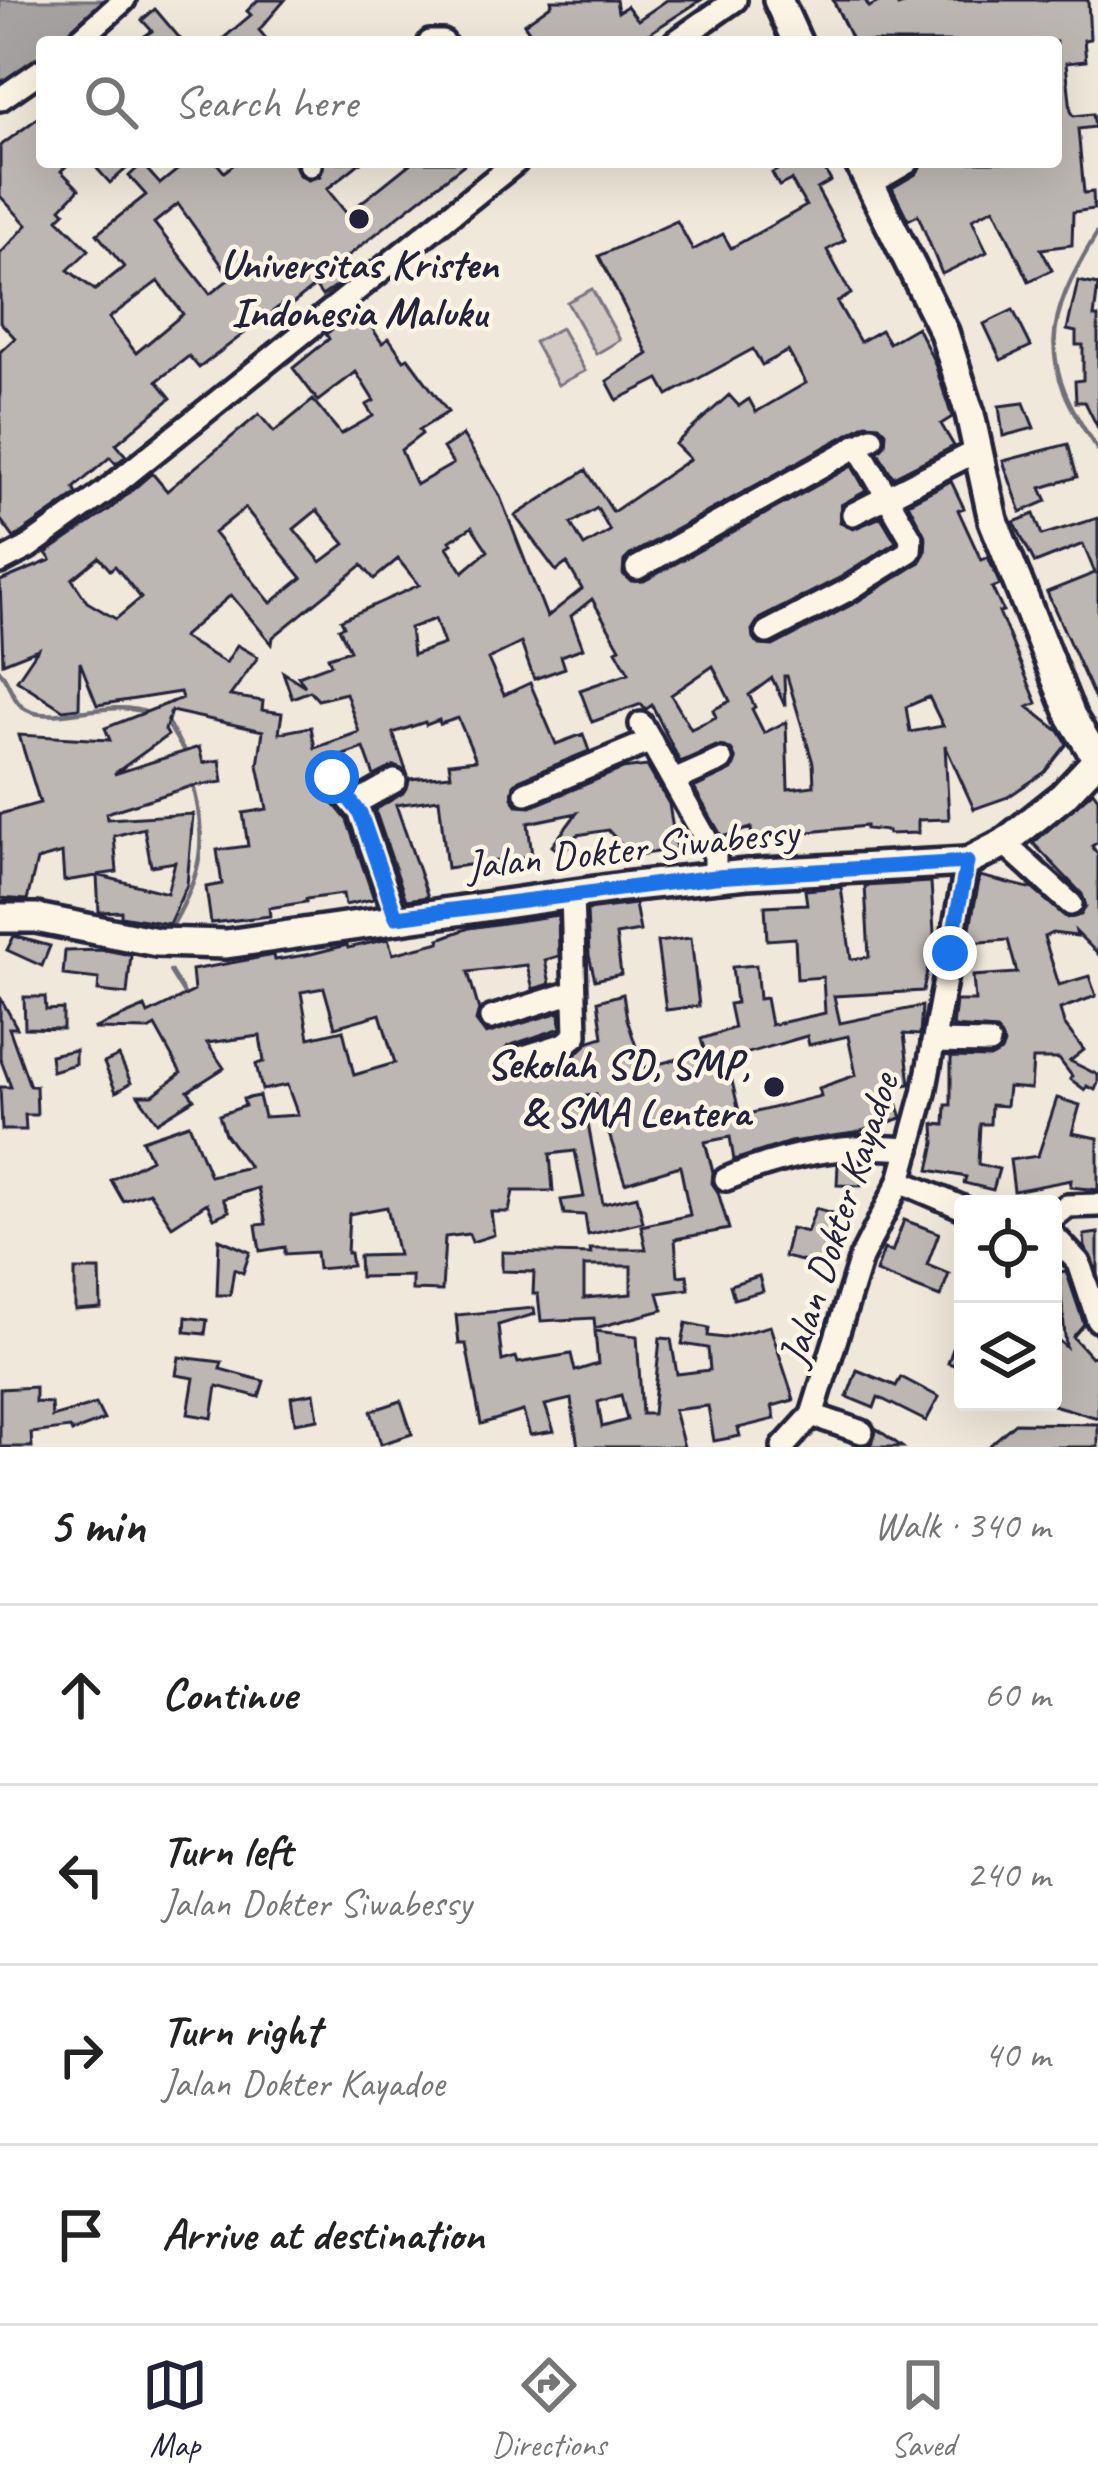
<!DOCTYPE html>
<meta charset="utf-8">
<style>
:root{--surface:#fff;--page:#f2f2f2;--text:#222;--muted:#767676;--line:#e0e0e0;--accent:#22223b}
body{margin:0;font-family:Caveat,sans-serif;background:var(--page);color:var(--text)}
.controls{position:absolute;right:36px;bottom:36px;display:grid;overflow:hidden;border-radius:12px;box-shadow:0 12px 48px #0002}
.controls button{width:108px;height:108px;display:grid;place-items:center;padding:0;border:0;border-bottom:3px solid var(--line);background:var(--surface);color:var(--text);font:60px sans-serif}
.stop{position:absolute;width:36px;height:36px;margin:-27px;border:9px solid #1a73e8;border-radius:50%;background:#fff}
.stop.end{background:#1a73e8;border-color:#fff;box-shadow:0 3px 12px #0008}
.list{margin:0;padding:0;list-style:none}
h2{display:flex;justify-content:space-between;align-items:center;height:156px;margin:0;padding:0 48px;font-size:51px}
h2 small{font-size:39px;font-weight:400;color:var(--muted)}
.list li{display:grid;grid-template-columns:78px 1fr auto;gap:36px;align-items:center;box-sizing:border-box;height:180px;padding:0 48px;border-top:3px solid var(--line)}
.list b{display:block;font-size:45px;white-space:nowrap}
.list p{margin:0;font-size:39px;white-space:nowrap;color:var(--muted)}
.list em{font-size:39px;font-style:normal;color:var(--muted)}
.icon{flex:none;width:66px;height:66px;fill:none;stroke:currentColor;stroke-width:2;stroke-linecap:round;stroke-linejoin:round}
.map{position:relative;flex:none;width:1098px;height:1447px;overflow:hidden}
.search{position:absolute;background:var(--surface);box-shadow:0 12px 48px #0002;left:36px;right:36px;top:36px;height:132px;display:flex;align-items:center;gap:30px;box-sizing:border-box;padding:0 42px;border-radius:12px;color:var(--muted);font-size:45px}
.sheet{height:876px;background:var(--surface)}
nav{display:flex;justify-content:space-around;align-items:center;box-sizing:border-box;height:168px;border-top:3px solid var(--line);background:var(--surface);font-size:33px;color:var(--muted)}
nav a{display:grid;justify-items:center;gap:6px}
nav .on{color:var(--accent)}
.map>svg:first-child{display:block}
.green{fill:#d1cbc3;stroke:#7a767f;stroke-width:3}
.water{fill:#a6a2a2;stroke:#716f79;stroke-width:3}
.lines{fill:none;stroke-linecap:round;stroke-linejoin:round}
.stream{stroke:#716f79;stroke-width:4.5}
.building{fill:#bcb7b3;stroke:#22223b;stroke-width:3;fill-rule:evenodd}
.minor-casing{stroke:#22223b;stroke-width:30}
.major-casing{stroke:#22223b;stroke-width:36}
.minor{stroke:#fcf5e5;stroke-width:21}
.major{stroke:#fcf5e5;stroke-width:27}
.route{stroke:#1a73e8;stroke-width:15}
.poi-dot{fill:#22223b;stroke:#fcf5e5;stroke-width:4.5}
.labels{text-anchor:middle;stroke-width:9;stroke-linejoin:round;paint-order:stroke}
.poi-label{font-size:42px;font-weight:bold;fill:#22223b;stroke:#fcf5e5}
.street-label{font-size:42px;fill:#22223b;stroke:#fcf5e5}
</style>
<div class="map">
<svg width="1098" height="1447" viewBox="0 0 1098 1447">
<rect width="100%" height="100%" fill="#efe8db"/>
<filter id="ink" filterUnits="userSpaceOnUse"><feTurbulence type="fractalNoise" baseFrequency=".00833" numOctaves="2"/><feDisplacementMap in="SourceGraphic" scale="24" xChannelSelector="R" yChannelSelector="G"/><feConvolveMatrix kernelMatrix="1 2 1 2 8 2 1 2 1" color-interpolation-filters="sRGB"/></filter>
<g filter="url(#ink)">
<g class="green">
<path d="M592,289L620,340L596,354L567,302Z"/>
<path d="M561,328L585,371L558,385L534,342Z"/>
</g>
<path class="water" d="M0,0H106L60,42H42V55L0,84Z"/>
<g class="lines">
<g class="stream">
<path d="M1098,232C1043,321 1037,362 1098,450"/>
<path d="M0,671C10,683 13,703 27,710C55,725 109,697 151,714"/>
<path d="M167,722L185,753"/>
<path d="M173,924C202,874 208,839 192,781"/>
<path d="M170,971L186,997"/>
</g>
</g>
<g class="building">
<path d="M258,0H285L259,30L269,42H219L251,15L247,11Z"/>
<path d="M551,0H616L618,12L627,6L638,20L667,0H701L636,42H537L524,24L552,4Z"/>
<path d="M833,0H865L869,7L883,0H895L898,6L916,0H1088L1090,39L1084,40L1086,61L1066,63L1071,111L1074,116L1093,114L1095,127L1078,129L1084,193L1093,192L1094,209L1073,212L1072,245L1041,249L1052,270L1029,281L994,208L972,219L987,252L942,274L918,215L908,220L892,188L916,174L923,162H1056V42H853Z"/>
<path d="M155,9L183,42H136L152,31L142,20Z"/>
<path d="M42,115V162H71L61,171L79,189L61,208L65,212L58,219L89,250L68,270L95,290L124,267L97,234L146,195L129,176L142,164L160,184L187,162H216L224,172L237,162H294L299,175L308,180L320,176L324,162H361L327,189L347,214L412,162H467L334,267L343,282L338,285L322,296L315,286L289,307L285,302L199,368L189,356L157,381L171,398L116,444L126,456L116,464L110,457L74,488L77,494L14,538L0,519V352L15,338L0,322V254L27,225L0,196V146ZM178,204L231,278L210,294L154,223ZM158,281L183,314L136,353L109,318Z"/>
<path d="M91,162H119L126,169L110,183Z"/>
<path d="M792,162H820L831,181L817,189L845,240L827,250L851,294L837,302L860,342L881,330L889,343L917,327L934,361L952,417L941,424L954,446L893,477L878,452L885,445L886,432L879,425L866,424L630,555L624,561L623,574L630,581H644L852,466L866,491L841,505L840,522L853,529L881,517L896,542L841,577L759,619L752,630L753,638L760,645L773,646L855,603L919,563L925,553L926,538L908,503L951,481L964,508L958,510L981,560L988,557L1000,585L992,588L1003,611L999,612L1037,703L1028,707L1059,731L1067,744L1045,772L1008,797L974,809L945,745L949,819L918,820V833L888,834V831L866,829V826L752,838L751,828L722,837L694,788L732,770L736,760L731,749L716,746L680,762L652,705L645,710L641,704L592,722L580,690L629,673L616,650L620,648L592,599L571,616L583,648L561,656L565,668L534,679L521,643L488,659L504,695L530,683L556,744L583,734L589,751L519,780L514,785L512,798L518,806L531,807L622,769L647,766L669,804L676,849L632,856L608,830L577,835L562,854L552,846L577,813L528,823L532,856L447,868L439,799L396,805L428,897L406,900L375,810L403,793L410,779L451,775L449,763L476,760L458,718L440,724L439,720L426,725L425,722L393,733L407,773L394,766L374,776L364,748L326,761L317,773L319,786L347,820L374,899L345,905L343,894L306,899V902L269,908L270,916L211,923L206,887L222,884L217,850L248,846L243,813L267,809L258,765L263,731L171,711L165,730L168,735L114,774L199,747L203,763L220,760L223,782L192,786L106,813L107,819L193,814L187,885L169,924L121,916V911L99,912L97,876L64,881L62,853L37,860L27,900L0,898V814L40,803L19,735L110,740L105,728L182,698L180,692L97,705L80,662L79,708L63,710L17,680L38,649L3,663L0,581L51,560L46,553L110,509L152,473L167,491L259,414L274,432L313,400L341,434L373,416L366,405L374,401L356,372L318,401L293,368L329,339L326,334L342,321L345,326L363,314L382,343L389,338L404,360L408,358L448,412L419,430L422,434L401,450L416,485L453,464L443,448L463,435L499,494L547,617L582,589L567,563L556,571L515,516L586,470L613,512L690,459L675,444L729,395L739,406L749,399L756,412L806,383L788,351L762,365L753,349L668,395L659,379L617,400L607,381L648,354L599,256L677,221L693,250L723,234L731,248L806,206L791,180L779,186L772,173ZM245,508L302,578L271,603L214,533ZM597,508L610,531L584,546L571,524ZM317,510L345,544L321,562L294,529ZM472,527L488,551L463,572L447,547L452,544L450,541ZM99,557L110,570L115,566L141,598L116,619L87,602L72,579ZM398,559L419,585L341,620L344,626L339,628L350,650L328,657L331,664L298,676L305,686L283,672L292,698L310,691L318,700L346,693L359,732L315,748L311,727L279,733L282,713L262,710L263,701L230,696L258,657L237,645L226,663L182,637L231,595L272,644L273,637L362,565L374,579ZM435,619L444,644L413,655L410,628ZM713,666L730,701L713,710L716,717L691,729L671,695ZM784,676H787L813,763L814,786L788,789L786,722L764,733L752,709L755,707L749,695L772,678L785,706ZM929,697L943,726L910,732L906,707ZM144,828L151,866L175,862L167,893L97,875L117,872L114,836Z"/>
<path d="M1078,281L1098,285L1094,317H1098V428L1085,402H1076L1075,381L1083,380V345H1076V332L1067,330Z"/>
<path d="M1013,310L1031,346L1001,360L984,324Z"/>
<path d="M1024,403L1034,428L1003,436L999,406Z"/>
<path d="M1068,444L1077,477L1041,488L1047,501L1021,512L1003,461Z"/>
<path d="M1034,514L1042,535L1098,518V706L1047,592L1095,573L1083,544L1035,563L1014,522Z"/>
<path d="M1093,791L1098,798V842L1092,846L1098,855V954L1076,932L1077,936L1052,933L1044,937L1059,985L1089,976L1096,996L1060,1009L1064,1024L1084,1050L1070,1061L1098,1075V1083L1095,1090L1087,1086L1085,1090L1070,1079L1072,1076L1059,1059H1033L1031,1089L1008,1087L1006,1106L991,1105L990,1124H980L978,1164L999,1169L993,1190L964,1183L966,1177L929,1170L935,1143L934,1124L945,1125L946,1105H951V1057L990,1058L1001,1052L1004,1044L996,1030L953,1027L956,1001H975L973,976L1017,973L1008,940L967,943L980,876L1033,889L1067,918L1081,915L1086,906L1082,894L1033,843Z"/>
<path d="M931,882L935,950L934,957L930,958L923,991L834,996L840,1023L922,1006L920,1035L904,1034L910,1084L892,1087L902,1118L855,1133L790,1142L734,1160L730,1137L705,1142L713,1172L712,1183L718,1192L729,1229L675,1239L678,1276L687,1275L689,1289L658,1293L663,1310L595,1328L594,1318L541,1321L538,1294H533L534,1272L502,1271V1252L591,1254L590,1249H646L641,1226L690,1215L680,1166L625,1183L596,1094L583,1097L603,1204L637,1196L643,1222L588,1235L585,1215L564,1214L561,1200L584,1197L575,1151L550,1154L553,1191H513L509,1212H491L494,1235L472,1242L469,1234L445,1237L442,1291L412,1290V1276L360,1277L359,1256L398,1255L387,1207L349,1214L347,1253H350L352,1266L318,1269L316,1252L285,1254V1247L260,1251L256,1225L266,1224L258,1188L223,1199L229,1211L214,1218L207,1203L172,1226L149,1192L123,1201L111,1180L151,1159L142,1140L189,1124L210,1176L249,1167L225,1134L219,1115L245,1106L243,1099L259,1096L264,1117L298,1115L287,1085L262,1090L256,1064L264,1062L260,1036L207,1043L224,1068L188,1091L194,1099L157,1122L138,1095H153L181,1073L155,1026L148,1030L93,1029L145,1007L148,1014L194,991L192,970L274,955L275,960L311,954L347,945L348,948L388,939L393,954L440,942L439,939L469,928L558,915L559,956L545,960L550,984L533,989L527,965L468,972L479,1010L476,1021L486,1034L560,1012L561,1028L508,1046L500,1056V1066L505,1072L517,1075L574,1056L590,1041L603,1037L598,1001L623,994L627,1019L643,1068L705,1052L701,1039L734,1028L729,1004L736,1003L732,967L756,965L759,999L766,998L771,1025L825,1013L823,977L797,979L795,938L767,940L765,906L807,904L805,890L841,887L851,959L869,957L865,886ZM324,988L335,1027L380,1014L395,1063L354,1075L343,1030L309,1038L301,992ZM807,1036L809,1045L848,1036L856,1075L819,1088L821,1096L740,1116L727,1059ZM584,1266H631V1294L584,1298Z"/>
<path d="M635,904L640,931L616,935L621,974L595,980L589,955L587,910Z"/>
<path d="M14,936L50,946L42,966L7,950Z"/>
<path d="M691,938L699,1006L666,1010L657,942Z"/>
<path d="M105,950L131,955L127,994L98,991L99,979L63,975L65,951Z"/>
<path d="M0,997L17,1028H9L30,1086H36L37,1115H25L26,1130H2L0,1087H11L0,1058Z"/>
<path d="M24,997H45L46,1010L63,1009V1029L25,1028Z"/>
<path d="M75,1050V1064L52,1071L50,1055Z"/>
<path d="M119,1056L131,1083L116,1092L104,1063Z"/>
<path d="M1057,1098L1080,1105L1072,1133L1098,1138V1190L1070,1187L1071,1180L1014,1191L1010,1160L1038,1156Z"/>
<path d="M863,1163L861,1186L837,1185L838,1164Z"/>
<path d="M816,1208L839,1215L831,1238L838,1240L832,1268L784,1257L791,1228L807,1232Z"/>
<path d="M904,1220L939,1233L927,1265L949,1274L940,1297L876,1272L884,1249L892,1252Z"/>
<path d="M1098,1233V1273L1085,1247L1084,1235Z"/>
<path d="M219,1239L250,1252L243,1273L234,1269L230,1295H217Z"/>
<path d="M75,1270H100L101,1308L75,1310Z"/>
<path d="M1066,1271L1084,1324L1073,1337L1091,1357L1098,1355V1418L1053,1405V1336L1066,1347L1059,1272Z"/>
<path d="M759,1276L763,1291L734,1299L730,1285Z"/>
<path d="M534,1308L535,1314L498,1325L502,1361L516,1357L518,1363L571,1354L575,1371L598,1364L595,1331L637,1336L642,1414H653L660,1338L671,1339L677,1374L710,1370L708,1348L682,1344L686,1323L709,1328L708,1336L724,1338L770,1326L794,1400L772,1406L775,1419L738,1428L740,1436L714,1441L708,1406L674,1410L684,1447H578L571,1399L545,1405L554,1431L530,1435L523,1411L481,1424L466,1344H459L456,1315ZM621,1395L627,1420L602,1427L598,1402Z"/>
<path d="M186,1317L207,1320L205,1334L185,1332Z"/>
<path d="M961,1325H963V1368L948,1363Z"/>
<path d="M179,1357L222,1362L220,1369L264,1381L259,1397L217,1386L212,1418L188,1414L194,1378L176,1375Z"/>
<path d="M857,1370L896,1386L901,1377L939,1397L926,1421L878,1397L874,1408L847,1397Z"/>
<path d="M35,1387V1402L51,1403L52,1417L96,1404L104,1420L72,1432L70,1428L31,1433L32,1447H0V1389Z"/>
<path d="M314,1393L318,1419L295,1423L291,1397Z"/>
<path d="M401,1401L412,1434L381,1444L371,1411Z"/>
<path d="M1015,1423L1098,1424V1447H988Z"/>
<path d="M877,1429L902,1447H856L871,1444Z"/>
</g>
<g class="lines">
<defs>
<g id="minor">
<path d="M77,42L124,0"/>
<path d="M430,42H443"/>
<path d="M675,42L735,0"/>
<path d="M0,99L42,70"/>
<path d="M309,162L310,165"/>
<path d="M870,184L908,162"/>
<path d="M853,514L977,451"/>
<path d="M0,562L27,548L105,492L516,162"/>
<path d="M637,568L872,438"/>
<path d="M767,632L848,590L910,551L911,538L857,445"/>
<path d="M641,724L715,855V877"/>
<path d="M331,777L360,813L396,917"/>
<path d="M676,780L721,760"/>
<path d="M526,793L651,741"/>
<path d="M354,804L395,781"/>
<path d="M1004,843L1071,904"/>
<path d="M491,1018L574,992"/>
<path d="M933,1042L989,1043"/>
<path d="M514,1060L565,1044L576,1035L572,893"/>
<path d="M726,1179C786,1154 844,1143 909,1149"/>
<path d="M900,1181L963,1208"/>
<path d="M1053,1217L1067,1206L1098,1205"/>
<path d="M1053,1235L1079,1263L1098,1320"/>
<path d="M812,1415L862,1432"/>
<path d="M783,1447L812,1415L861,1258L900,1181L924,1093L967,862"/>
</g>
<g id="major">
<path d="M778,0L797,42"/>
<path d="M859,162L944,332L970,414L993,520L1071,716L1097,759"/>
<path d="M0,918H36L157,942L226,944L623,887L747,874L967,862L1004,843L1063,796L1098,759"/>
</g>
</defs>
<use href="#minor" class="minor-casing"/>
<use href="#major" class="major-casing"/>
<use href="#minor" class="minor"/>
<use href="#major" class="major"/>
</g>
</g>
<g class="lines" filter="url(#ink)">
<path class="route" d="M332,777L360,813L396,917L715,877L967,862L950,953"/>
</g>
<g class="poi-dot">
<circle cx="359" cy="219" r="12"/>
<circle cx="774" cy="1087" r="12"/>
</g>
<g class="labels">
<g class="poi-label">
<text x="359" y="278">Universitas Kristen<tspan x="359" dy="48">Indonesia Maluku</tspan></text>
<text x="750" y="1078" text-anchor="end">Sekolah SD, SMP,<tspan x="750" dy="48">&amp; SMA Lentera</tspan></text>
</g>
<g class="street-label">
<text transform="translate(632 847) rotate(-6)" y="15">Jalan Dokter Siwabessy</text>
<text transform="translate(837 1219) rotate(-72)" y="15">Jalan Dokter Kayadoe</text>
</g>
</g>
</svg>
<div class="controls">
<button><svg class="icon" aria-label="locate" viewBox="0 0 24 24"><circle cx="12" cy="12" r="6"/><path d="M12 2v4M12 18v4M2 12h4M18 12h4"/></svg></button>
<button><svg class="icon" aria-label="layers" viewBox="0 0 24 24"><path d="M12 4l9 5-9 5-9-5zM3 14l9 5 9-5"/></svg></button>
</div>
<div class="stop" style="left:332px;top:777px"></div>
<div class="stop end" style="left:950px;top:953px"></div>
<div class="search"><svg class="icon" aria-label="search" viewBox="0 0 24 24"><circle cx="10" cy="10" r="6"/><path d="M15 15l6 6"/></svg>Search here</div>
</div>
<section class="sheet">
<h2>5 min<small>Walk · 340 m</small></h2>
<ul class="list">
<li><svg class="icon" aria-label="ahead" viewBox="0 0 24 24"><path d="M12 20V5M6 11l6-6 6 6"/></svg><div><b>Continue</b></div><em>60 m</em></li>
<li><svg class="icon" aria-label="left" viewBox="0 0 24 24"><path d="M17 20v-9H6M10 6l-5 5 5 5"/></svg><div><b>Turn left</b><p>Jalan Dokter Siwabessy</p></div><em>240 m</em></li>
<li><svg class="icon" aria-label="right" viewBox="0 0 24 24"><path d="M7 20v-9h11M14 6l5 5-5 5"/></svg><div><b>Turn right</b><p>Jalan Dokter Kayadoe</p></div><em>40 m</em></li>
<li><svg class="icon" aria-label="arrive" viewBox="0 0 24 24"><path d="M6 21V4h12l-3 4 3 4H6"/></svg><div><b>Arrive at destination</b></div></li>
</ul>
</section>
<nav>
<a class="on"><svg class="icon" aria-label="map" viewBox="0 0 24 24"><path d="M3 6l6-2 6 2 6-2v14l-6 2-6-2-6 2zM9 4v14M15 6v14"/></svg>Map</a>
<a><svg class="icon" aria-label="directions" viewBox="0 0 24 24"><path d="M12 3l9 9-9 9-9-9zM9 14v-3h6M13 9l2 2-2 2"/></svg>Directions</a>
<a><svg class="icon" aria-label="saved" viewBox="0 0 24 24"><path d="M7 4h10v16l-5-4-5 4z"/></svg>Saved</a>
</nav>
